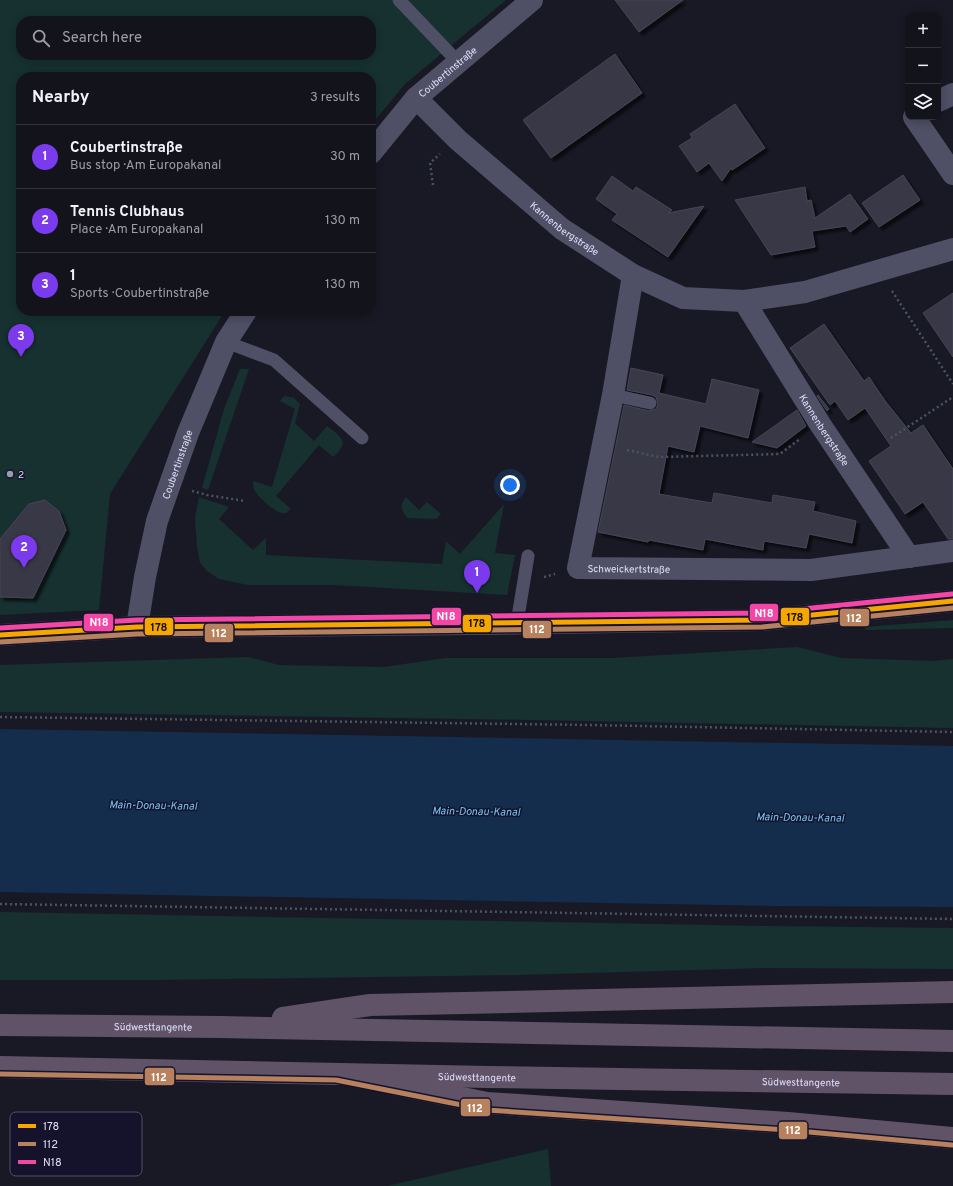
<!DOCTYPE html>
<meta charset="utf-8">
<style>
:root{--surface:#13131c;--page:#1c1c25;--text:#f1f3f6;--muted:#9d9ea3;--line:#32323b;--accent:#7c3aed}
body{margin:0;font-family:Overpass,sans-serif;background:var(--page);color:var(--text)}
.controls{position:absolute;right:12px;top:12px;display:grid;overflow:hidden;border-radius:8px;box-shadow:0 2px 10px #0003}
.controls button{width:36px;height:36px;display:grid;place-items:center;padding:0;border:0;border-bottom:1px solid var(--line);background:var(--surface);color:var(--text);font:20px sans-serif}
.you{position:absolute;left:510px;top:485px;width:14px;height:14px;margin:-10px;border:3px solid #fff;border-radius:50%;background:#1a73e8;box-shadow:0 0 0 6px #1a73e833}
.badge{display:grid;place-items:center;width:26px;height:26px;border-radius:50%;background:var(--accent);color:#fff;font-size:13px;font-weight:700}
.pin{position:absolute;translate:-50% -33px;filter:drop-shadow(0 1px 2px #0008)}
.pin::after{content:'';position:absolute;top:21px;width:14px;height:12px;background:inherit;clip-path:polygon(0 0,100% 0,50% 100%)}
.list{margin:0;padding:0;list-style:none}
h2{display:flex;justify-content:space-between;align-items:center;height:52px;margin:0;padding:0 16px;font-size:17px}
h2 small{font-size:13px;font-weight:400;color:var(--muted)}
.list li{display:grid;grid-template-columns:26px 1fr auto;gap:12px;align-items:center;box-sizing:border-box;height:64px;padding:0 16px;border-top:1px solid var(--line)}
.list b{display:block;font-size:15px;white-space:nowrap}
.list p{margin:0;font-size:13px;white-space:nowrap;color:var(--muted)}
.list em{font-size:13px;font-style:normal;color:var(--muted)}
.icon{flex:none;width:22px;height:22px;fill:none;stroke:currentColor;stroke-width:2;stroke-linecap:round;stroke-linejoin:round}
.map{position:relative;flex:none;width:953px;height:1186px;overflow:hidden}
.search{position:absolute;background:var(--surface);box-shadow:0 2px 10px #0003;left:16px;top:16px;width:360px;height:44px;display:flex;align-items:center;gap:10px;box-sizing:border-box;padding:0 14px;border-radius:16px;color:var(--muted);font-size:15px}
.panel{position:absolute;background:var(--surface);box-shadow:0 2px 10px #0003;left:16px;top:72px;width:360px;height:244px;border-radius:16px}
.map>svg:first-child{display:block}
.green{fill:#16312f;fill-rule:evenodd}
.water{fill:#142d4c}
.building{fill:#393846;stroke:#464458;filter:url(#shadow)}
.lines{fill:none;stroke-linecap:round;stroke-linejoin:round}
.path{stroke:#485560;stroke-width:2.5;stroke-dasharray:2 3;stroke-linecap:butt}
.lane{stroke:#4f4f65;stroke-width:13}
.street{stroke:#4f4f65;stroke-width:22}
.secondary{stroke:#53546b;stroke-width:22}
.highway{stroke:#605368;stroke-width:22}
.bus-1-casing{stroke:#15132b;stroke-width:8}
.bus-2-casing{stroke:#15132b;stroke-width:8}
.bus-3-casing{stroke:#15132b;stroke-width:8}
.bus-1{stroke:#f7a600;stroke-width:5}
.bus-2{stroke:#b6815c;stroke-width:5}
.bus-3{stroke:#f346a5;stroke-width:5}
.poi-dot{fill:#9a9ab1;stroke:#15132b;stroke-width:1.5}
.labels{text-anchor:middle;stroke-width:3;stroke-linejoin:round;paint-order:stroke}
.street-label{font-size:10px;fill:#e0dffd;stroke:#15132b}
.poi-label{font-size:10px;fill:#e0dffd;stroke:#15132b;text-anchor:start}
.water-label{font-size:11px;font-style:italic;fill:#74c6f7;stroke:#15132b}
.key{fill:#15132b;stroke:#52506a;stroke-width:1}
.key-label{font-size:11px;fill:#e0dffd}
.line-badge{stroke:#15132b;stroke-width:1.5}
.badge-label{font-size:11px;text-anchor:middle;font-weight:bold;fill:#fff}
.pale-badge-label{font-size:11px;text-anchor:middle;font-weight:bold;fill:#111}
</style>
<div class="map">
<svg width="953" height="1186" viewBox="0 0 953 1186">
<defs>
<filter id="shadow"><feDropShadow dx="3.5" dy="3.5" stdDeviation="1" flood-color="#0009"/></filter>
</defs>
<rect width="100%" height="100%" fill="#191925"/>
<g class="green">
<path d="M0,0H506L405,84L371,125V77H21V311H225L110,494L99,610L0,615ZM21,21H371V55H21Z"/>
<path d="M240,369H249L208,490L202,488L224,409Z"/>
<path d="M286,396L294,398L300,404L295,423L314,441L327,426C332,430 346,438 342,446C341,450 336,454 333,457L319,445L276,496L291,509C289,510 288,512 286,513C278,516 258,497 255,491C253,488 253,485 253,481L272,487L295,409L280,401L283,397Z"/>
<path d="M199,497L229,507L219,519L253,550L266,538V555L442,564L446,541L460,554L504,504L495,553L515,555L507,595L334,585H248L219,579L207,571L200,563L197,547L195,518Z"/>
<path d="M406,497L419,510L427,502L441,514L436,519L408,518C401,511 399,505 406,497Z"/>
<path d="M953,620V628L867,630L865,629V627Z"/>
<path d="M797,647L842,658L933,661L953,659V728L533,720L0,712V665L248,657L279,665L384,667L445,658H612Z"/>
<path d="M0,912L768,926L953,928V969L765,968L518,975L155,980H0Z"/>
<path d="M548,1149L551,1186H387Z"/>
</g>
<path class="water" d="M0,729L953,746V907L774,906L0,892Z"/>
<g class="building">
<path d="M615,0H683L639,32Z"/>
<path d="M615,54L642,93L551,158L523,120Z"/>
<path d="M735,104L765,148L732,170L731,168L722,181L709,163L697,172L679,146L692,138L690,134Z"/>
<path d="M903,175L920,200L879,227L862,203Z"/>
<path d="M612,176L633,191L636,187L672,210L668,213L704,206L668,257L612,220L617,214L596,199Z"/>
<path d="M805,187L807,201L811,200L815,218L850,194L868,219L850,232L846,226L812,231L815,247L771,255L735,200Z"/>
<path d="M953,293V357L923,313Z"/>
<path d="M824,324L864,381L869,377L886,402L911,433L923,425L953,469V539H948L923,502L905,514L869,461L891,446L865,408L848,420L835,401L830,405L790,348Z"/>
<path d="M631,368L663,375L659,393L706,404L712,379L759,390L748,438L700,426L694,452L668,446L659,494L712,503L714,493L772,503L773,495L815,502L813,511L856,521L852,543L809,534L806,548L764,541L763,550L705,539L703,550L649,540L648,542L598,532L624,405L649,411L656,409L658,404L656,397L652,395L627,390Z"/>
<path d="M818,395L829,409L827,411L817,396Z"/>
<path d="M797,410L806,426L777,448L752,442Z"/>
<path d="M45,500L59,511L66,530L33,598L0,597V539L29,504Z"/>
</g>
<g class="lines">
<g class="path">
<path d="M433,185L430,163L440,154"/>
<path d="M892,291L953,384"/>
<path d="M891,438L953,397"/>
<path d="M627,450L659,457L780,454L800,439"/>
<path d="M192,491L207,495L245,501"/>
<path d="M544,577L555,574"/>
<path d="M0,717L590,725L953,732"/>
<path d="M0,904L953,919"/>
</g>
<g class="lane">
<path d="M399,0L458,62"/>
<path d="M226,342L274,360L362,438"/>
<path d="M613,395L650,403"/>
<path d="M517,623L528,556"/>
</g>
<g class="street">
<path id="s1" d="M416,98L458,140L562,229L633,275L683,298L744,301L805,292L953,249"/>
<path d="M938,101L953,94"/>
<path d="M914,117L953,174"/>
<path id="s2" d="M371,153L416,98L532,0"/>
<path id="s3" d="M633,275L613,395L578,568L811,570L953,551"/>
<path id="s4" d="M744,301L820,424L909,557"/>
<path id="s5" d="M137,627L145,577L157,521L188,433L226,342L246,311"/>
</g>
<path class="secondary" d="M0,635L137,627L469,624L762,620L953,601"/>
<g class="highway">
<path d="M283,1018L370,1005L953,992"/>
<path id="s6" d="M0,1025L220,1027L953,1041"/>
<path id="s7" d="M0,1067L488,1077L953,1084"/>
<path d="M393,1084L487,1103L788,1123L953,1138"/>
</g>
<defs>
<path id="bus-1" d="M0,635L137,627L762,620L953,601"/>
<g id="bus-2">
<path d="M0,642L137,634L762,627L953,608"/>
<path d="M0,1074L336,1080L487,1110L787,1130L952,1145"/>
</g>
<path id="bus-3" d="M0,628L137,620L762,613L952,594"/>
</defs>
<use href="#bus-1" class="bus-1-casing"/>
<use href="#bus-2" class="bus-2-casing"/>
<use href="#bus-3" class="bus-3-casing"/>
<use href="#bus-1" class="bus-1"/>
<use href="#bus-2" class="bus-2"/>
<use href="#bus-3" class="bus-3"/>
</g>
<circle class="poi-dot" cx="10" cy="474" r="4"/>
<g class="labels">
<g class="street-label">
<text dy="4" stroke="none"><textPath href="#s2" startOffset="112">Coubertinstraße</textPath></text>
<text dy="4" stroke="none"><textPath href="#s1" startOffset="198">Kannenbergstraße</textPath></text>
<text dy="4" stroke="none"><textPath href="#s4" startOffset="152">Kannenbergstraße</textPath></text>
<text dy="4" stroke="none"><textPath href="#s5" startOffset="168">Coubertinstraße</textPath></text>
<text dy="4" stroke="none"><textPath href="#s3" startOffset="349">Schweickertstraße</textPath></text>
<text dy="4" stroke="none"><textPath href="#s6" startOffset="153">Südwesttangente</textPath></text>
<text dy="4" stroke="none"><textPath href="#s7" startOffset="477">Südwesttangente</textPath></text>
<text dy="4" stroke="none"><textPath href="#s7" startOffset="801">Südwesttangente</textPath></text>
</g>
<g class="poi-label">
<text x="18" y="478">2</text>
</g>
<g class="water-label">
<text transform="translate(153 805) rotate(1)" y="4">Main-Donau-Kanal</text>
<text transform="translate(476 811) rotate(1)" y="4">Main-Donau-Kanal</text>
<text transform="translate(800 817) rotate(1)" y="4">Main-Donau-Kanal</text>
</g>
</g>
<rect x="10" y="1112" width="132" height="64" rx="6" class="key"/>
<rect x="18" y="1124" width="18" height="4" fill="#f7a600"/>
<rect x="18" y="1142" width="18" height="4" fill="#b6815c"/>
<rect x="18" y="1160" width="18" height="4" fill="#f346a5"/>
<g class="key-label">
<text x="43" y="1130">178</text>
<text x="43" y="1148">112</text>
<text x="43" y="1166">N18</text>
</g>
<g class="line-badge">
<rect x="749" y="603" width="30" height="19" rx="4" fill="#f346a5"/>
<rect x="431" y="607" width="31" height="19" rx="4" fill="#f346a5"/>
<rect x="780" y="607" width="30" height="19" rx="4" fill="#f7a600"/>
<rect x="839" y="608" width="31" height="19" rx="4" fill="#b6815c"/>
<rect x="83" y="613" width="31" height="19" rx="4" fill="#f346a5"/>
<rect x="462" y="614" width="30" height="19" rx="4" fill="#f7a600"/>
<rect x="144" y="617" width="30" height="19" rx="4" fill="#f7a600"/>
<rect x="522" y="620" width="30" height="19" rx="4" fill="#b6815c"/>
<rect x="204" y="623" width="30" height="20" rx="4" fill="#b6815c"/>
<rect x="144" y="1067" width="31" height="19" rx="4" fill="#b6815c"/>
<rect x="460" y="1098" width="31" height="19" rx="4" fill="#b6815c"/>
<rect x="778" y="1121" width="30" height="19" rx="4" fill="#b6815c"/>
</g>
<g class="badge-label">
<text x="764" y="617">N18</text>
<text x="446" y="620">N18</text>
<text x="854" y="622">112</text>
<text x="99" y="626">N18</text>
<text x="537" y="633">112</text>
<text x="219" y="637">112</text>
<text x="159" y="1081">112</text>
<text x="475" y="1112">112</text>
<text x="793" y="1134">112</text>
</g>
<g class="pale-badge-label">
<text x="795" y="621">178</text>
<text x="477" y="627">178</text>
<text x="159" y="631">178</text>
</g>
</svg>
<div class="controls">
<button>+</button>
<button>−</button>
<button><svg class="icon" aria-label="layers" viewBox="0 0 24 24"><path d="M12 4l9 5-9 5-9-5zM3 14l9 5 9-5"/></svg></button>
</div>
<div class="you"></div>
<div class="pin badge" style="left:477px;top:593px">1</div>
<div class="pin badge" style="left:24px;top:568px">2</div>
<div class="pin badge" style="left:21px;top:357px">3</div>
<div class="search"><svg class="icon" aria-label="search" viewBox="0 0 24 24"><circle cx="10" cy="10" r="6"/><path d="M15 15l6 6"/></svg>Search here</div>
<section class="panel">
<h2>Nearby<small>3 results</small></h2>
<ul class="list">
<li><span class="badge">1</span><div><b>Coubertinstraße</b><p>Bus stop · Am Europakanal</p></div><em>30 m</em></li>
<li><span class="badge">2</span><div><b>Tennis Clubhaus</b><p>Place · Am Europakanal</p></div><em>130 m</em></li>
<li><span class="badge">3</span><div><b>1</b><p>Sports · Coubertinstraße</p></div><em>130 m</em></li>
</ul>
</section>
</div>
